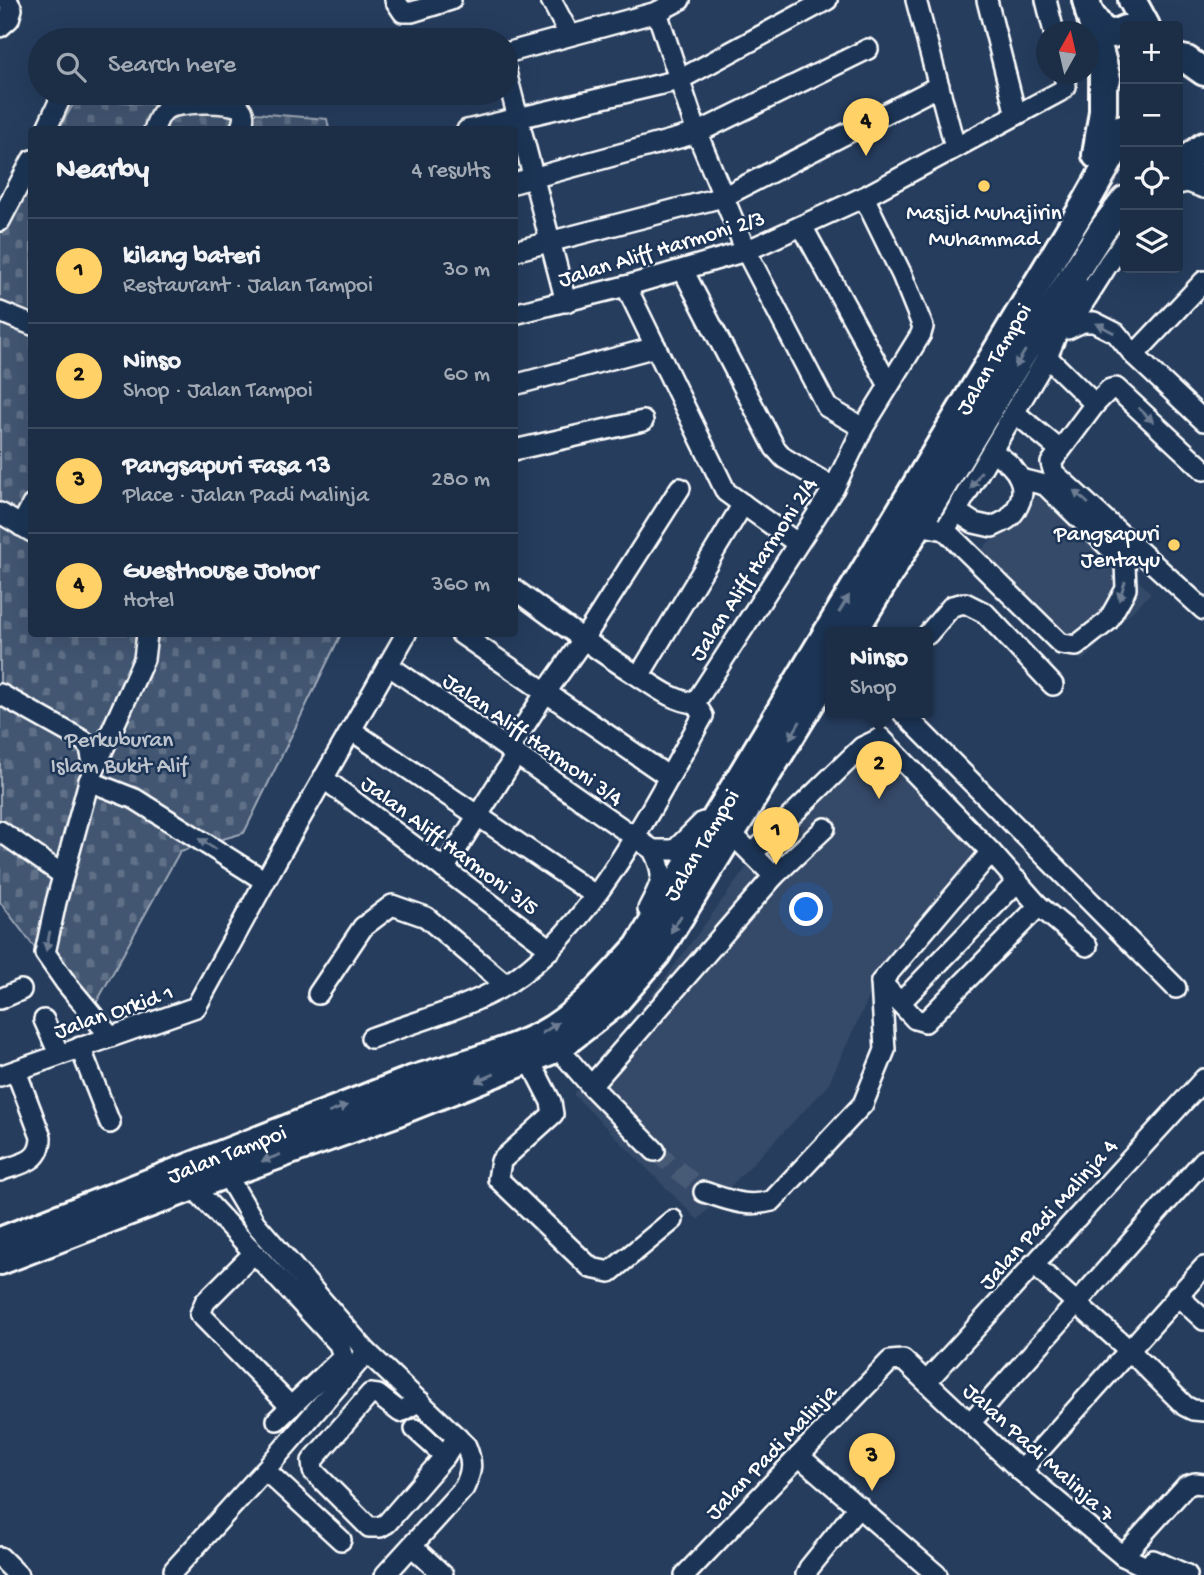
<!DOCTYPE html>
<meta charset="utf-8">
<style>
:root{--surface:#1c2e46;--page:#25364d;--text:#f1f3f6;--muted:#a0a8b3;--line:#3a4a5f;--accent:#ffd166}
body{margin:0;font-family:"Gochi Hand",sans-serif;background:var(--page);color:var(--text)}
.controls{position:absolute;right:21px;top:21px;display:grid;overflow:hidden;border-radius:7px;box-shadow:0 7px 28px #0002}
.controls button{width:63px;height:63px;display:grid;place-items:center;padding:0;border:0;border-bottom:2px solid var(--line);background:var(--surface);color:var(--text);font:35px sans-serif}
.compass{position:absolute;left:1036px;top:21px;width:63px;height:63px;border-radius:50%;background:var(--surface);box-shadow:0 7px 28px #0002;rotate:8deg}
.you{position:absolute;left:807px;top:910px;width:24px;height:24px;margin:-18px;border:5px solid #fff;border-radius:50%;background:#1a73e8;box-shadow:0 0 0 10px #1a73e833}
.badge{display:grid;place-items:center;width:46px;height:46px;border-radius:50%;background:var(--accent);color:#111;font-size:23px;font-weight:700}
.pin{position:absolute;translate:-50% -58px;filter:drop-shadow(0 2px 4px #0008)}
.pin::after{content:'';position:absolute;top:37px;width:24px;height:21px;background:inherit;clip-path:polygon(0 0,100% 0,50% 100%)}
.popup{position:absolute;left:825px;top:627px;width:108px;height:91px;box-sizing:border-box;display:grid;place-content:center;border-radius:7px;background:var(--surface);filter:drop-shadow(0 2px 5px #0005);font-size:23px;white-space:nowrap;color:var(--muted)}
.popup b{font-size:26px;color:var(--text)}
.popup::after{content:'';position:absolute;left:50%;top:100%;margin-left:-14px;border:14px solid transparent;border-top-color:var(--surface)}
.list{margin:0;padding:0;list-style:none}
h2{display:flex;justify-content:space-between;align-items:center;height:91px;margin:0;padding:0 28px;font-size:30px}
h2 small{font-size:23px;font-weight:400;color:var(--muted)}
.list li{display:grid;grid-template-columns:46px 1fr auto;gap:21px;align-items:center;box-sizing:border-box;height:105px;padding:0 28px;border-top:2px solid var(--line)}
.list b{display:block;font-size:26px;white-space:nowrap}
.list p{margin:0;font-size:23px;white-space:nowrap;color:var(--muted)}
.list em{font-size:23px;font-style:normal;color:var(--muted)}
.icon{flex:none;width:38px;height:38px;fill:none;stroke:currentColor;stroke-width:2;stroke-linecap:round;stroke-linejoin:round}
.map{position:relative;flex:none;width:1204px;height:1575px;overflow:hidden}
.search{position:absolute;background:var(--surface);box-shadow:0 7px 28px #0002;left:28px;top:28px;width:490px;height:77px;display:flex;align-items:center;gap:18px;box-sizing:border-box;padding:0 24px;border-radius:38px;color:var(--muted);font-size:26px}
.panel{position:absolute;background:var(--surface);box-shadow:0 7px 28px #0002;left:28px;top:126px;width:490px;height:511px;border-radius:7px}
.map>svg:first-child{display:block}
.built{fill:#344a68}
.cemetery{fill:url(#cemetery-stones);stroke:#a0aab8;stroke-width:2}
.lines{fill:none;stroke-linecap:round;stroke-linejoin:round}
.minor-tunnel{stroke:#475a76;stroke-width:19;stroke-dasharray:19 10;stroke-linecap:butt}
.minor-casing{stroke:#fff;stroke-width:24}
.major-casing{stroke:#fff;stroke-width:32}
.minor{stroke:#1d3557;stroke-width:19}
.major{stroke:#1d3557;stroke-width:26}
.oneway{fill:#6c7c92}
.poi-dot{fill:#ffd166;stroke:#1d3557;stroke-width:2.5}
.labels{text-anchor:middle;stroke-width:5;stroke-linejoin:round;paint-order:stroke}
.poi-label{font-size:23px;fill:#fff;stroke:#1d3557}
.street-label{font-size:23px;fill:#fff;stroke:#1d3557}
.park-label{font-size:23px;fill:#bdc4ce;stroke:#1d3557}
</style>
<div class="map">
<svg width="1204" height="1575" viewBox="0 0 1204 1575">
<defs>
<pattern id="cemetery-stones" width="16" height="16" patternUnits="userSpaceOnUse" patternTransform="scale(1.75)"><rect width="16" height="16" fill="#425672"/><path d="M2 7V4a2 2 0 0 1 4 0v3zM10 15v-3a2 2 0 0 1 4 0v3z" fill="#5e6f87"/></pattern>
</defs>
<rect width="100%" height="100%" fill="#263d5e"/>
<filter id="ink" filterUnits="userSpaceOnUse"><feTurbulence type="fractalNoise" baseFrequency=".0143" numOctaves="2"/><feDisplacementMap in="SourceGraphic" scale="14" xChannelSelector="R" yChannelSelector="G"/><feConvolveMatrix kernelMatrix="1 2 1 2 8 2 1 2 1" color-interpolation-filters="sRGB"/></filter>
<g filter="url(#ink)">
<g class="built">
<path d="M1043,488L1151,593L1082,661L975,556Z"/>
<path d="M880,742L986,851L876,982L827,1087L698,1220L573,1094L669,973L757,853Z"/>
</g>
<g class="cemetery">
<path d="M77,98L327,119L329,129L58,130Z"/>
<path d="M31,174L32,634H341L244,833L180,851L88,1018L0,902V227Z"/>
</g>
<g class="lines">
<path class="minor-tunnel" d="M655,1151L704,1192"/>
<defs>
<g id="minor">
<path d="M395,0L403,12H412L451,0"/>
<path d="M551,0L569,34"/>
<path d="M916,0L955,147"/>
<path d="M987,0L1016,115"/>
<path d="M1046,0L1054,32"/>
<path d="M657,12L697,133L746,251L827,407L863,428"/>
<path d="M0,27L9,19L12,9L7,0"/>
<path d="M506,53L657,12L680,0"/>
<path d="M506,72L566,302"/>
<path d="M46,130L63,93"/>
<path d="M154,130C156,123 159,115 165,110C174,102 232,100 241,109C246,115 243,123 240,130"/>
<path d="M467,130L679,80L827,0"/>
<path d="M1178,161L1204,179"/>
<path d="M514,183L697,133L868,49"/>
<path d="M1178,184L1188,182L1204,188"/>
<path d="M0,221L32,160"/>
<path d="M802,226L888,384"/>
<path d="M514,251L723,197L939,86"/>
<path d="M683,270L775,448L784,458L834,488"/>
<path d="M626,286L726,492L797,543"/>
<path d="M0,312L32,325"/>
<path d="M1077,313L1108,264L1125,241"/>
<path d="M514,314L626,286L746,251L864,197L1061,91L1066,86L1064,74"/>
<path d="M1068,329L1083,322H1094L1116,333L1134,355L1204,421"/>
<path d="M1134,355L1204,281"/>
<path d="M1047,357L1095,404"/>
<path d="M514,385L656,347"/>
<path d="M1015,413L1060,450"/>
<path d="M514,450L643,421"/>
<path d="M1204,470L1116,388L1110,389L1095,404L1051,463L1054,473L1204,610"/>
<path d="M957,512L974,523L992,527C998,524 1007,521 1011,516C1034,489 1018,466 992,452"/>
<path d="M0,513L32,532"/>
<path d="M918,525L945,530L1061,644L1076,646L1108,621L1126,589L1125,563L1045,485L1020,479"/>
<path d="M21,526L32,505"/>
<path d="M945,530L1047,357L1078,285"/>
<path d="M514,589C553,618 591,646 632,672C652,684 671,701 695,703"/>
<path d="M461,634L669,777"/>
<path d="M928,634L952,606L965,603L985,613L1053,685"/>
<path d="M388,665L653,850C667,878 661,883 648,909"/>
<path d="M639,676L743,504"/>
<path d="M0,694L84,741L90,748L94,768"/>
<path d="M695,703L834,488L863,428L921,334L923,327L902,275L864,197"/>
<path d="M903,713L1176,988"/>
<path d="M351,730L595,895"/>
<path d="M509,750L546,692L583,640L680,488"/>
<path d="M323,778L551,949"/>
<path d="M89,781L135,799L265,881"/>
<path d="M0,831L63,875"/>
<path d="M653,850H675L703,822"/>
<path d="M444,869L516,755"/>
<path d="M774,876L825,828"/>
<path d="M1038,905L1087,946"/>
<path d="M881,982L915,1019L925,1022L1033,912L1038,905L991,852"/>
<path d="M318,994L363,927L392,905L426,917L505,984"/>
<path d="M0,999L21,990"/>
<path d="M900,1003L1018,881"/>
<path d="M44,1020L59,1054"/>
<path d="M110,1036L66,983L45,953L56,902L89,781L144,659L147,634"/>
<path d="M371,1038C409,1024 450,1013 487,995C582,951 653,805 703,716L695,703"/>
<path d="M80,1047L110,1123"/>
<path d="M558,1048L591,1086L655,1151"/>
<path d="M529,1059L551,1102L553,1114L501,1161L498,1179L591,1268L610,1272L673,1220"/>
<path d="M0,1076L196,1007L280,854L406,634"/>
<path d="M591,1086L774,876L732,834"/>
<path d="M0,1171C21,1163 41,1163 41,1137L16,1071"/>
<path d="M226,1174L255,1223L367,1352L466,1446C473,1463 472,1471 464,1488L385,1575"/>
<path d="M193,1187L339,1344L343,1357L277,1420"/>
<path d="M704,1192C729,1200 746,1208 772,1201L863,1104L885,1050L881,982L991,852L881,738L862,747L753,853"/>
<path d="M254,1253L205,1302L200,1314L291,1407"/>
<path d="M1033,1264L1129,1350L1185,1406L1193,1410L1204,1411"/>
<path d="M1177,1295L1204,1320"/>
<path d="M927,1381L1204,1079"/>
<path d="M420,1401L400,1412L378,1395L370,1394L312,1461L313,1471L369,1527H380L387,1523L445,1456L457,1437"/>
<path d="M970,1423L1204,1160"/>
<path d="M415,1429L445,1456"/>
<path d="M799,1456L937,1575"/>
<path d="M1021,1471L1204,1267"/>
<path d="M341,1540L265,1470L367,1352"/>
<path d="M413,1547L443,1575"/>
<path d="M1123,1556L1186,1486L1195,1483L1204,1484"/>
<path d="M0,1557L18,1575"/>
<path d="M1153,1560L1187,1575"/>
<path d="M174,1570L265,1470"/>
<path d="M685,1575L890,1361L903,1360L1021,1471L1123,1556L1163,1575"/>
<path d="M806,1575L809,1568L859,1506"/>
</g>
<g id="major">
<path d="M1086,0L1107,79"/>
<path d="M1132,0L1146,26"/>
<path d="M1089,12L1102,30L1113,34L1125,29"/>
<path d="M1178,58L1187,60L1204,72"/>
<path d="M1096,155L1103,111V64"/>
<path d="M1178,160L1189,157L1204,146"/>
<path d="M853,633L1022,355L1102,230L1125,200"/>
<path id="s1" d="M0,1241L411,1080C453,1067 504,1054 543,1034C579,1015 610,977 638,947L1085,204L1116,149L1118,129"/>
<path d="M0,1261L226,1174L393,1114L558,1048L613,1005L657,954L830,672"/>
</g>
</defs>
<use href="#minor" class="minor-casing"/>
<use href="#major" class="major-casing"/>
<use href="#minor" class="minor"/>
<use href="#major" class="major"/>
</g>
<defs><path id="oneway-solid" d="M-6-.8H1V-3.2L6.5 0L1 3.2V.8H-6Z" transform="scale(1.75)"/></defs>
<g class="oneway">
<use href="#oneway-solid" transform="translate(1105 328) rotate(-152)"/>
<use href="#oneway-solid" transform="translate(1020 359) rotate(122)"/>
<use href="#oneway-solid" transform="translate(1146 415) rotate(44)"/>
<use href="#oneway-solid" transform="translate(976 480) rotate(121)"/>
<use href="#oneway-solid" transform="translate(1081 497) rotate(-138)"/>
<use href="#oneway-solid" transform="translate(1122 591) rotate(108)"/>
<use href="#oneway-solid" transform="translate(844 604) rotate(-59)"/>
<use href="#oneway-solid" transform="translate(795 730) rotate(121)"/>
<use href="#oneway-solid" transform="translate(207 844) rotate(-148)"/>
<use href="#oneway-solid" transform="translate(676 924) rotate(122)"/>
<use href="#oneway-solid" transform="translate(48 941) rotate(101)"/>
<use href="#oneway-solid" transform="translate(550 1028) rotate(-34)"/>
<use href="#oneway-solid" transform="translate(485 1078) rotate(157)"/>
<use href="#oneway-solid" transform="translate(338 1109) rotate(-21)"/>
<use href="#oneway-solid" transform="translate(271 1158) rotate(160)"/>
</g>
</g>
<g class="poi-dot">
<circle cx="984" cy="186" r="7"/>
<circle cx="1174" cy="545" r="7"/>
</g>
<g class="labels">
<g class="poi-label">
<text x="984" y="219">Masjid Muhajirin<tspan x="984" dy="26">Muhammad</tspan></text>
<text x="1160" y="540" text-anchor="end">Pangsapuri<tspan x="1160" dy="26">Jentayu</tspan></text>
</g>
<g class="street-label">
<text transform="translate(661 247) rotate(-17)" y="8">Jalan Aliff Harmoni 2/3</text>
<text dy="8" stroke="none"><textPath href="#s1" startOffset="1398">Jalan Tampoi</textPath></text>
<text transform="translate(752 568) rotate(-57)" y="8">Jalan Aliff Harmoni 2/4</text>
<text transform="translate(534 738) rotate(35)" y="8">Jalan Aliff Harmoni 3/4</text>
<text transform="translate(451 844) rotate(37)" y="8">Jalan Aliff Harmoni 3/5</text>
<text dy="8" stroke="none"><textPath href="#s1" startOffset="831">Jalan Tampoi</textPath></text>
<text transform="translate(113 1010) rotate(-19)" y="8">Jalan Orkid 1</text>
<text dy="8" stroke="none"><textPath href="#s1" startOffset="243">Jalan Tampoi</textPath></text>
<text transform="translate(1047 1213) rotate(-48)" y="8">Jalan Padi Malinja 4</text>
<text transform="translate(770 1451) rotate(-46)" y="8">Jalan Padi Malinja</text>
<text transform="translate(1040 1451) rotate(42)" y="8">Jalan Padi Malinja 7</text>
</g>
<g class="park-label">
<text x="119" y="746">Perkuburan<tspan x="119" dy="26">Islam Bukit Alif</tspan></text>
</g>
</g>
</svg>
<div class="controls">
<button>+</button>
<button>−</button>
<button><svg class="icon" aria-label="locate" viewBox="0 0 24 24"><circle cx="12" cy="12" r="6"/><path d="M12 2v4M12 18v4M2 12h4M18 12h4"/></svg></button>
<button><svg class="icon" aria-label="layers" viewBox="0 0 24 24"><path d="M12 4l9 5-9 5-9-5zM3 14l9 5 9-5"/></svg></button>
</div>
<svg class="compass" viewBox="-18 -18 36 36"><path d="M0-13l5 13h-10z" fill="#e53935"/><path d="M0 13l5-13h-10z" fill="#a0a8b3"/></svg>
<div class="you"></div>
<div class="pin badge" style="left:776px;top:865px">1</div>
<div class="pin badge" style="left:879px;top:799px">2</div>
<div class="popup"><b>Ninso</b>Shop</div>
<div class="pin badge" style="left:872px;top:1491px">3</div>
<div class="pin badge" style="left:866px;top:156px">4</div>
<div class="search"><svg class="icon" aria-label="search" viewBox="0 0 24 24"><circle cx="10" cy="10" r="6"/><path d="M15 15l6 6"/></svg>Search here</div>
<section class="panel">
<h2>Nearby<small>4 results</small></h2>
<ul class="list">
<li><span class="badge">1</span><div><b>kilang bateri</b><p>Restaurant · Jalan Tampoi</p></div><em>30 m</em></li>
<li><span class="badge">2</span><div><b>Ninso</b><p>Shop · Jalan Tampoi</p></div><em>60 m</em></li>
<li><span class="badge">3</span><div><b>Pangsapuri Fasa 13</b><p>Place · Jalan Padi Malinja</p></div><em>280 m</em></li>
<li><span class="badge">4</span><div><b>Guesthouse Johor</b><p>Hotel</p></div><em>360 m</em></li>
</ul>
</section>
</div>
